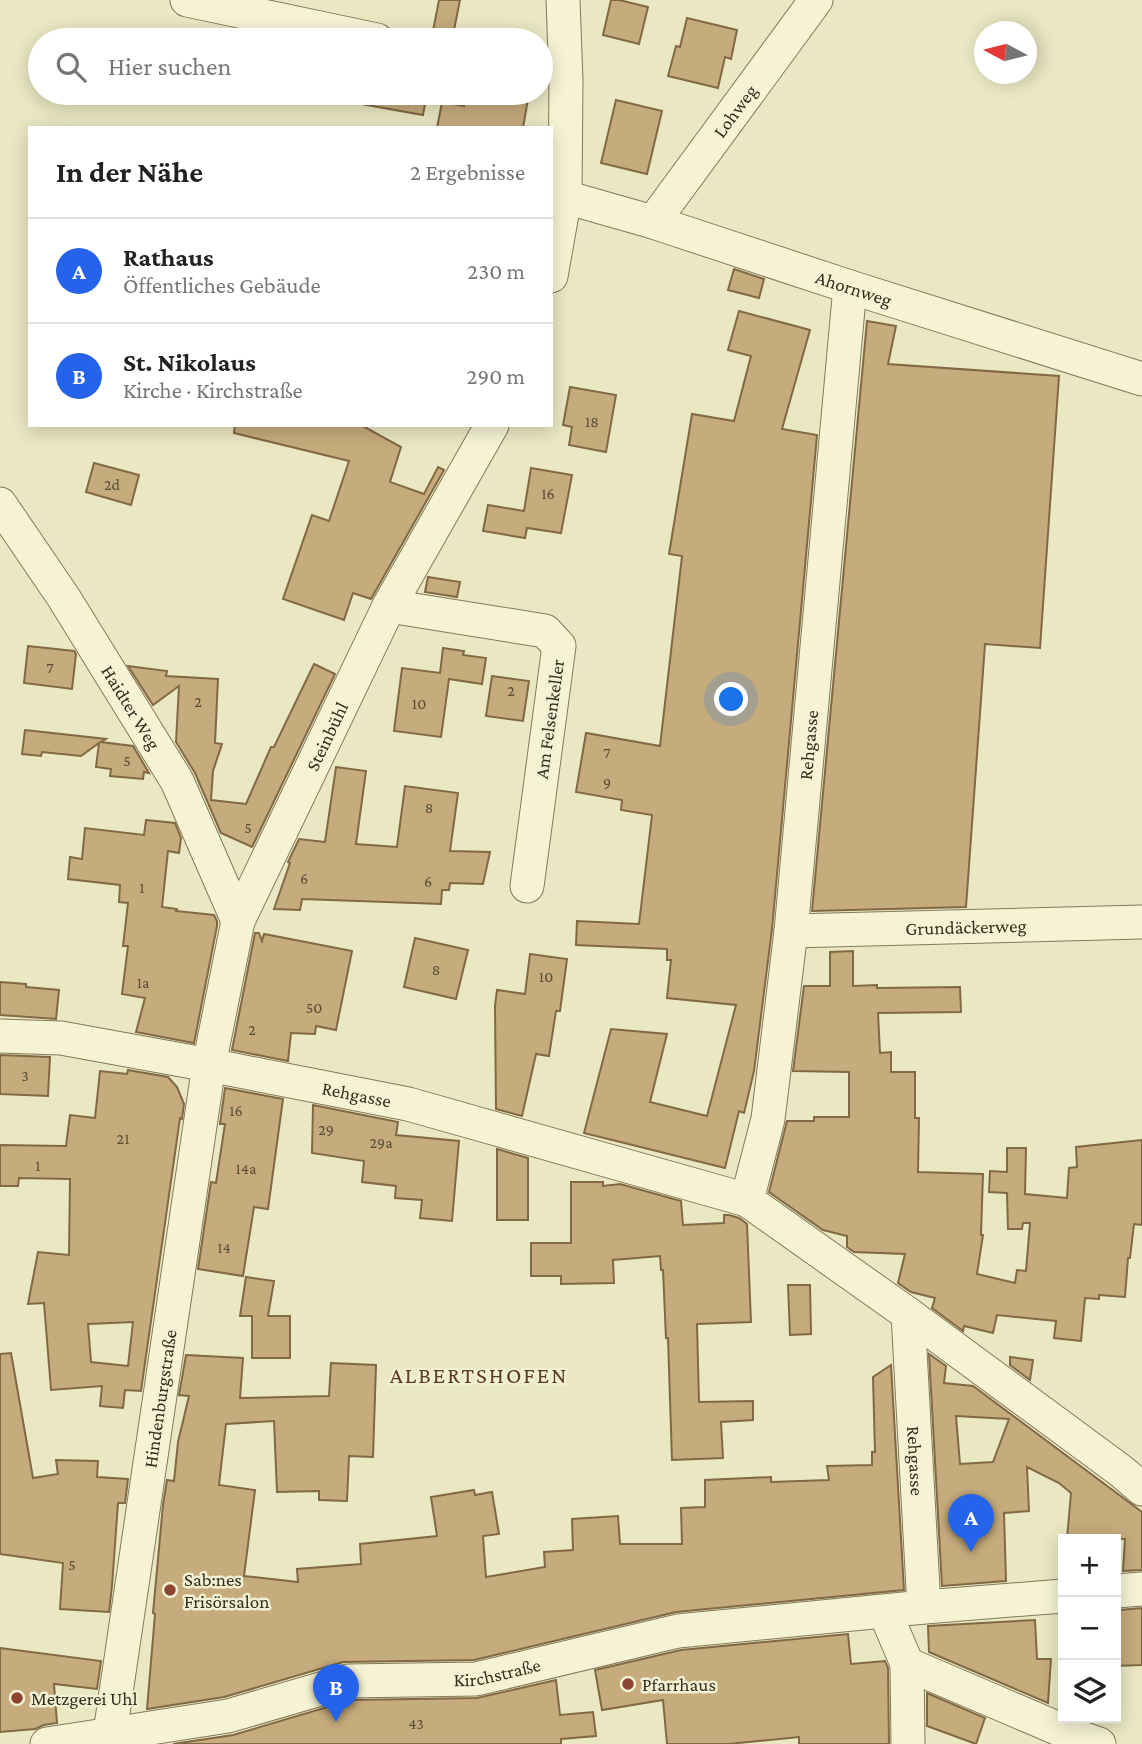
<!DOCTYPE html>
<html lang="de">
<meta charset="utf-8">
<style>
:root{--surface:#fff;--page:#f2f2f2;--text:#222;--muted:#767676;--line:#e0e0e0;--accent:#2563eb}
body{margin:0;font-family:"Crimson Pro",serif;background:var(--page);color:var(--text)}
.controls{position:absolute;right:21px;bottom:21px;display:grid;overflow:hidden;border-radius:0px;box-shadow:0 4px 18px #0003}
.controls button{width:63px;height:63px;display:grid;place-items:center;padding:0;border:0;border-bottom:2px solid var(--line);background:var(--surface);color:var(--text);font:35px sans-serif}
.compass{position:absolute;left:974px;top:21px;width:63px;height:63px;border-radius:50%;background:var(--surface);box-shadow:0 4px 18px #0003;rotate:277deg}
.you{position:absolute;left:732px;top:700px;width:24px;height:24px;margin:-18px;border:5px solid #fff;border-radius:50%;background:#1a73e8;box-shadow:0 0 0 10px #1a73e833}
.badge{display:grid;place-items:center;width:46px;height:46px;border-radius:50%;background:var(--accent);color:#fff;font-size:23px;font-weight:700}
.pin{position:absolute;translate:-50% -58px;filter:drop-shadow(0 2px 4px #0008)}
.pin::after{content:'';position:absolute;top:37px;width:24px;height:21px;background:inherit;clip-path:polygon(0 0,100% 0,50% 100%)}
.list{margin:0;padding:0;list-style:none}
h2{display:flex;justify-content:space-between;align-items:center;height:91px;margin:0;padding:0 28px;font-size:30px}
h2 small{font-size:23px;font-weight:400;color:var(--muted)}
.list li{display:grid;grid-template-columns:46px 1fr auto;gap:21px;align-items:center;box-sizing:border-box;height:105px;padding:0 28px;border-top:2px solid var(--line)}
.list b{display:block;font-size:26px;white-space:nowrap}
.list p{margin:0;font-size:23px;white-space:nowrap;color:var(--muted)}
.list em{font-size:23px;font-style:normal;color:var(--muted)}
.icon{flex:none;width:38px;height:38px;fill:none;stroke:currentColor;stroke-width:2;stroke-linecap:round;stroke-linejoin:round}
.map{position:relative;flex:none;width:1142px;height:1744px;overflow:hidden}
.search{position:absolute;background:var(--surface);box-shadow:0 4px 18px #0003;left:28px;top:28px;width:525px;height:77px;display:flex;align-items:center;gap:18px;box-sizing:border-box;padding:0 24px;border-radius:38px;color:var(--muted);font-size:26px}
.panel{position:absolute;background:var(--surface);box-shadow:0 4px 18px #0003;left:28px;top:126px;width:525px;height:301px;border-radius:0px}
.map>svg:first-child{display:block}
.building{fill:#c6ab7c;stroke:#806943;stroke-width:2;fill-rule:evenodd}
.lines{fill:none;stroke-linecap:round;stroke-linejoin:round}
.minor-casing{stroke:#83795b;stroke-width:35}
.minor{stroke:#f6f3d5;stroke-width:33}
.poi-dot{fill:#8d4430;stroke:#f2f0d2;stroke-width:2.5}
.labels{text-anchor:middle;stroke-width:5;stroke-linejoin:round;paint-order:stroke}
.number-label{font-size:16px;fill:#584d36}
.street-label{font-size:19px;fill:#342e1e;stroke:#f2f0d2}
.poi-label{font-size:19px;fill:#342e1e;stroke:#f2f0d2;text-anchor:start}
.quarter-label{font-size:23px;letter-spacing:2px;fill:#5d3b21;stroke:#f2f0d2}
</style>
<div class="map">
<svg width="1142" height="1744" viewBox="0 0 1142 1744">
<rect width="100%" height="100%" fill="#eae7c3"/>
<g class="building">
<path d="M439,0H460L453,35L433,31Z"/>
<path d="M611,0H619L648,7L639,44L603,35Z"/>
<path d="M687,18L737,30L731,59L725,57L718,88L668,76L676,46L680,47Z"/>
<path d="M356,93H427L423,115L355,103Z"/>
<path d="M466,93H529L523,128H437L442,102L464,106Z"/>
<path d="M616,100L662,111L647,174L601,163Z"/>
<path d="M734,269L764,279L759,298L728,290Z"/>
<path d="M739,311L810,330L782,429L817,435L772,929L754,1071L744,1113L739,1111L725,1168L584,1133L611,1029L667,1034L650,1102L707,1116L736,1005L667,998L671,960H667V949L576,945L577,921L639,924L652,815L621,810L622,800L576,792L586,733L660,746L682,556L669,554L692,414L734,421L751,356L728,350Z"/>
<path d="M867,321L896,326L888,364L1059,376L1040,648L985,644L966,907L812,911Z"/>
<path d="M570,387L616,395L606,452L569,445L572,427L563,425Z"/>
<path d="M235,425H361L401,447L390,482L424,494L438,467L444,470L371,599L353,593L344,620L283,599L312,515L329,521L349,461L234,433Z"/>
<path d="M94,463L139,475L131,505L86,492Z"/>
<path d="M531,468L572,475L561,533L527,528L525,538L483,531L488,505L524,511Z"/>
<path d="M428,577L460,582L457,597L425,592Z"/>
<path d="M28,646L74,651L76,654L72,689L24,683Z"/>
<path d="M443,648L464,651L463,655L486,658L482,684L449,679L441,737L394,731L402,668L440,673Z"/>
<path d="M314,664L335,674L252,847L221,833L195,773L176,742L179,686L153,705L128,666L167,671L166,676L218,679L215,743L222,744L213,771L211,800L246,804L271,747H274Z"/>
<path d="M492,676L529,681L523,721L486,716Z"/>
<path d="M25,730L106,739L101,742L133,746L149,773L144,772L143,779L110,776L111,769L96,767L99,743L81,756L42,752L41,756L22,754Z"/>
<path d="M336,767L366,771L356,844L397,847L405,786L458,793L450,851L490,852L483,884L450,883L449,890H442L441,904L302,899L300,910L274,909L290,863L288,862L299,839L325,842Z"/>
<path d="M146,820L175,823L181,838L179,853L168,851L162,907L177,909L176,911L214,915L217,921V926L194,1043L136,1032L145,998L122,994L128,946H123L128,903L119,902L120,885L68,879L70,857L82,859L85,828L144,835Z"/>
<path d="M255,933H259L262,941L264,934L352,951L336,1030L316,1026L315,1034L291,1033L288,1061L232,1050Z"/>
<path d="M415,938L468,950L456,999L404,987Z"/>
<path d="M853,951V986L877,985V988L960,987L961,1012L878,1013L880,1053L891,1052V1072H915V1118H919L918,1172L983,1174L981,1235H983L977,1274L1015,1283L1017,1270L1026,1271L1030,1223H1023L1022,1229H1008L1007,1193L989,1192L990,1171L1007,1172V1148H1026L1025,1194L1067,1198L1069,1168L1077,1167L1076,1147L1142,1140V1225L1134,1224L1130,1258H1128L1125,1297L1099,1295V1299L1085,1298L1081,1341L1054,1338L1056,1321L997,1315L993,1333L964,1326L963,1331L932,1308L935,1298L911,1292L898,1283L905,1254L854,1252L847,1247V1236L823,1230L769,1192L787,1121H814V1117H849V1072L793,1071L804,986H830V952Z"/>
<path d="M530,954L567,959L560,1011H556L549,1056L536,1054L522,1116L496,1109L495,1006L497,990L525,994Z"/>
<path d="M0,982L26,984V987L59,990L56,1019L0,1015Z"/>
<path d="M0,1055L50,1057L48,1096L0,1094Z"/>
<path d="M128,1070L168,1077L177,1087L184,1104L182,1119L180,1118L141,1391L125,1390L123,1408L100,1406L102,1386L51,1390L44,1303L28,1304L38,1252L69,1255L70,1179L19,1178L18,1186H0V1145L66,1146L70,1115L95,1118L100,1071L127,1074ZM133,1322L128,1366L91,1362L88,1324Z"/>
<path d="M225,1088L283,1099L268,1209L254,1207L243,1276L198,1269L211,1182L216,1183L225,1124H220Z"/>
<path d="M313,1105L398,1122L396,1135L459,1141L452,1221L420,1218L422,1200L395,1198L396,1186L362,1182L364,1161L312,1153Z"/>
<path d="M497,1149L528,1158V1220H497Z"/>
<path d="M571,1182H603V1186L620,1184L681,1201L683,1225L724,1223V1215H729L739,1218L747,1224L751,1322L697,1324L699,1402L753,1401V1420L721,1422L723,1458L672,1460L668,1338H666L663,1270H661L660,1256L613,1260L614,1283L561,1284V1276H531V1243H571Z"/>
<path d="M246,1277L274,1281L268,1316H290V1358H252V1316H240Z"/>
<path d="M788,1285H810L811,1334L790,1335Z"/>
<path d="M11,1353L33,1478L58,1474L56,1460L98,1461L97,1477L128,1479L125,1503H118L112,1586L109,1612L60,1609L63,1563L0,1554V1354Z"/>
<path d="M929,1354L946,1366L944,1383L973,1386L1142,1512V1570L1123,1571L1125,1539H1067L1071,1493L1059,1483L1027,1467L1029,1511L1004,1513L1006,1581L942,1586ZM956,1416L1009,1419L993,1462L960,1464Z"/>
<path d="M186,1355L243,1358L240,1398L329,1396L331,1363L376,1365L373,1457L349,1456L347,1501L319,1500V1491L277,1492L274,1421L226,1424L219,1485L255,1490L244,1576L298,1582L297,1569L361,1564L360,1544L437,1536L431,1497L474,1490L475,1495L492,1492L499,1534L483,1536L486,1577L545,1567L544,1552L573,1550L572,1519L618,1516L620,1544H682L681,1508L705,1507V1480L771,1477V1482L829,1480L827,1466L872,1465V1452H875L873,1377L891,1365L904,1590L676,1612L474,1660L343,1662L224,1697L147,1709L155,1614L153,1613L163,1505L167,1480L174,1481L178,1442L189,1396L179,1395Z"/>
<path d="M1010,1357L1033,1360L1030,1380L1010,1365Z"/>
<path d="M1142,1608V1665L1116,1666V1615L1120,1614V1610Z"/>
<path d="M1035,1620L1037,1659H1051L1048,1703L929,1652L928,1626Z"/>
<path d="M848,1634L851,1664L885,1661L888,1668L889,1744H799V1737L728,1744H667L663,1700L602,1710L595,1670L681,1650Z"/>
<path d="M0,1648L101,1661L97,1689L54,1684L57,1723L44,1725L35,1729L0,1732Z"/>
<path d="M556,1680L560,1715L593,1712L596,1736L561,1739V1744H173L233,1735L351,1700L477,1698Z"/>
<path d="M927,1693L985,1718L976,1744L927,1726Z"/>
</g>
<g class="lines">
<defs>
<g id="minor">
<path d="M187,0L377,40"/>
<path id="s1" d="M565,197L653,222L850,287L1142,379"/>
<path id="s2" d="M653,222L816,0"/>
<path d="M551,276L565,197L566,80L563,0"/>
<path id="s3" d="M0,504L64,598L177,781L238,921"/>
<path d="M389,606L545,631L559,646L527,886"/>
<path id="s4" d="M791,931L1142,922"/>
<path id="s5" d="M0,1036L61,1038L209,1065L408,1104L747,1200L908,1314L1121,1471L1142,1489"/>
<path id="s6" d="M747,1200L768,1119L791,931L850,287"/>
<path id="s7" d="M908,1314L924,1607"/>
<path d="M1116,1591L1142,1589"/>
<path d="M885,1612L907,1664L908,1744"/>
<path d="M907,1664L1073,1735L1099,1744"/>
<path id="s8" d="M110,1733L209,1065L238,921L389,606L492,425"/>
<path id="s9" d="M47,1744L228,1716L348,1681L476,1679L678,1631L924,1607L1063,1596"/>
</g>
</defs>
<use href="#minor" class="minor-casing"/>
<use href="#minor" class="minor"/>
</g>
<g class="poi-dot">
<circle cx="170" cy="1590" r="7"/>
<circle cx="628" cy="1684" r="7"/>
<circle cx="17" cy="1698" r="7"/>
</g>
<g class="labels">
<g class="number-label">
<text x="592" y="427">18</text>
<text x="112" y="490">2d</text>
<text x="548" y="499">16</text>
<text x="50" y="673">7</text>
<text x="511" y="696">2</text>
<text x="198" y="707">2</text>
<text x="419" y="709">10</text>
<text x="607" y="758">7</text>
<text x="127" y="766">5</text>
<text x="607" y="788">9</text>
<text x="429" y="813">8</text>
<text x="248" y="833">5</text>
<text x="304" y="884">6</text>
<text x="428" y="887">6</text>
<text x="142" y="893">1</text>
<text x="436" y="975">8</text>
<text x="546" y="982">10</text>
<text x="143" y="988">1a</text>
<text x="314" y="1013">50</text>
<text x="252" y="1035">2</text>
<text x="25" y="1081">3</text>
<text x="236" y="1116">16</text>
<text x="326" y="1135">29</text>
<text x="123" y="1144">21</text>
<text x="381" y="1148">29a</text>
<text x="38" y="1171">1</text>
<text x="246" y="1174">14a</text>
<text x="224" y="1253">14</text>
<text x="72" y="1570">5</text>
<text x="416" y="1729">43</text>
</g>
<g class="street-label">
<text dy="7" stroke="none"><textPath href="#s2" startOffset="138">Lohweg</textPath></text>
<text dy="7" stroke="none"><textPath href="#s1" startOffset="303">Ahornweg</textPath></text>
<text dy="7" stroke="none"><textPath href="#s3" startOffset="242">Haidter Weg</textPath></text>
<text transform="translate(549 719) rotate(-82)" y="7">Am Felsenkeller</text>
<text dy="7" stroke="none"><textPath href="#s8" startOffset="1027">Steinbühl</textPath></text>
<text dy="7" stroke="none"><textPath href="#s6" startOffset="460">Rehgasse</textPath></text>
<text dy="7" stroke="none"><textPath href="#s4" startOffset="175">Grundäckerweg</textPath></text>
<text dy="7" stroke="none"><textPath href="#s5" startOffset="362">Rehgasse</textPath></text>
<text dy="7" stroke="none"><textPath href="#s8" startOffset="338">Hindenburgstraße</textPath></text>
<text dy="7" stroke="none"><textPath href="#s7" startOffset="147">Rehgasse</textPath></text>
<text dy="7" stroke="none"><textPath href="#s9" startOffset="458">Kirchstraße</textPath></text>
</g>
<g class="poi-label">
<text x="184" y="1586">Sab:nes<tspan x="184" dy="22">Frisörsalon</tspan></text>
<text x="642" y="1691">Pfarrhaus</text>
<text x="31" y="1705">Metzgerei Uhl</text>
</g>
<g class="quarter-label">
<text x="479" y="1383">ALBERTSHOFEN</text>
</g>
</g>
</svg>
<div class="controls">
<button>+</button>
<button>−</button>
<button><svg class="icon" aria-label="layers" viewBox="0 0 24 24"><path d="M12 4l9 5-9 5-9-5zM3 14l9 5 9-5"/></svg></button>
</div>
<svg class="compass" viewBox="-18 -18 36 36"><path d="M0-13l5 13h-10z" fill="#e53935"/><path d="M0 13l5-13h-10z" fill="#767676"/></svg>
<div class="you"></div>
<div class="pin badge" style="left:971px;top:1552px">A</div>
<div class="pin badge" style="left:336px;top:1722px">B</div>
<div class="search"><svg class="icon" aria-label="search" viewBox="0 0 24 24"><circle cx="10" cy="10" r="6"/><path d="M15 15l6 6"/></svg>Hier suchen</div>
<section class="panel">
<h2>In der Nähe<small>2 Ergebnisse</small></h2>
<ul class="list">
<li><span class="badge">A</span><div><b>Rathaus</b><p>Öffentliches Gebäude</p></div><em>230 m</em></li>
<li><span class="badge">B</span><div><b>St. Nikolaus</b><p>Kirche · Kirchstraße</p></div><em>290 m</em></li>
</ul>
</section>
</div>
